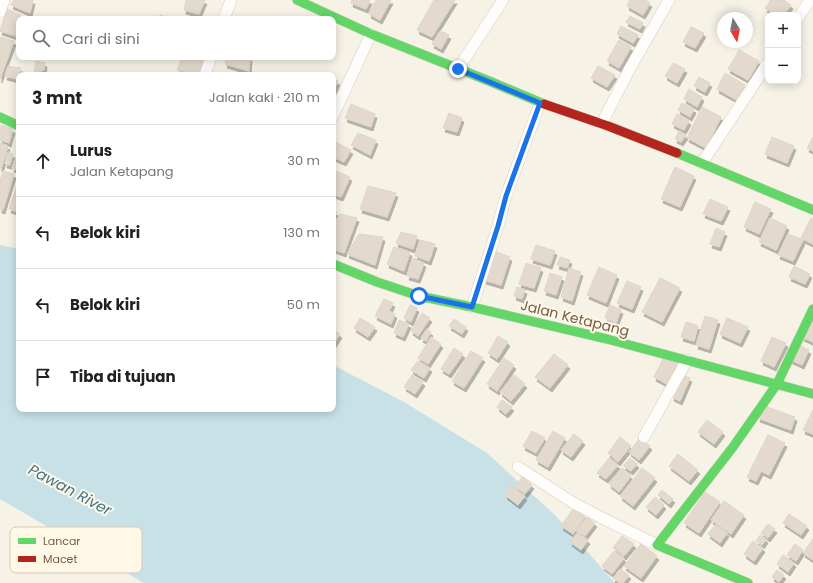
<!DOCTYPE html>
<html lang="id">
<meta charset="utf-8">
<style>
:root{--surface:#fff;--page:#f6f6f6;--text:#202124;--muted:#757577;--line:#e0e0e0}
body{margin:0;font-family:Poppins,sans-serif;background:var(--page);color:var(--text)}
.controls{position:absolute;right:12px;top:12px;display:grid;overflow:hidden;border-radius:8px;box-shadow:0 2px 10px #0003}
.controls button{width:36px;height:36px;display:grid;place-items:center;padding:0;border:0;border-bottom:1px solid var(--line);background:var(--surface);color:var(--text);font:20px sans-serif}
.compass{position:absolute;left:717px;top:12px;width:36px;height:36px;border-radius:50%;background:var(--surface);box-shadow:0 2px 10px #0003;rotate:170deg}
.stop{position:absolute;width:12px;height:12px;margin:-9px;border:3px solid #1a73e8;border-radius:50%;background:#fff}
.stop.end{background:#1a73e8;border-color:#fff;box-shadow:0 1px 4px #0008}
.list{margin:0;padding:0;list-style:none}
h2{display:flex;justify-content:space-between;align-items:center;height:52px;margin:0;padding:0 16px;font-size:17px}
h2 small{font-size:13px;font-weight:400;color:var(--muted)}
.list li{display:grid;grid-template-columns:26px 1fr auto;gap:12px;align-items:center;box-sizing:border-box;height:72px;padding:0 16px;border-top:1px solid var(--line)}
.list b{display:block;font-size:15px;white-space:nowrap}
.list p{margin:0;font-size:13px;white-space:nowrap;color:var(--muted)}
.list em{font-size:13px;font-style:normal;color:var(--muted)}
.icon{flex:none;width:22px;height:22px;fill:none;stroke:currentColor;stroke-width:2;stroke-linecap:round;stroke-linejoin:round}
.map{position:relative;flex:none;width:813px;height:583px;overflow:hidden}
.search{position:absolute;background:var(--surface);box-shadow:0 2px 10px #0003;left:16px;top:16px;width:320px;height:44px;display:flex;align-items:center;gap:10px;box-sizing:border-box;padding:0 14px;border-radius:8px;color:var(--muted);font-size:15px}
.panel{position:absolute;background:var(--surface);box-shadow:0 2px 10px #0003;left:16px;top:72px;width:320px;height:340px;border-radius:8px}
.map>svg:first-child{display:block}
.water{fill:#c7e1e7}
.building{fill:#e3dacd;stroke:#dfd5c8;filter:url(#shadow)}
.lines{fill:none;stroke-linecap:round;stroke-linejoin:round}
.street-casing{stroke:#d6cdc1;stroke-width:12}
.fast-casing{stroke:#d7cec3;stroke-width:10}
.jam-casing{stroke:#d7cec3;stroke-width:10}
.street{stroke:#fefdfb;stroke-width:11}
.fast{stroke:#63d668;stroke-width:9}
.jam{stroke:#b3261e;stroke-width:9}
.route{stroke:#1a73e8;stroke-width:5}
.labels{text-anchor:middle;stroke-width:4;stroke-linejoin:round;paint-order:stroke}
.street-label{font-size:14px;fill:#755c46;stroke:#fff8e7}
.water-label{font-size:15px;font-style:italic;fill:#3e758a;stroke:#fff8e7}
.key{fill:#fff8e7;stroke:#d6c9b7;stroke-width:1}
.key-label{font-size:11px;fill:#755c46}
</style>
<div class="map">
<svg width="813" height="583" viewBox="0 0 813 583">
<defs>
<filter id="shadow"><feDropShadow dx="2" dy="4" stdDeviation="0" flood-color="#0004"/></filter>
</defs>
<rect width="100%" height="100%" fill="#f6f2e6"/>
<path class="water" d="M0,245L19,249V409H333V365L404,402L487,453L556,516L615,583H144L0,499Z"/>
<g class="building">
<path d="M14,0H33L30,13L11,5Z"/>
<path d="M186,0H205L199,14L184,10Z"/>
<path d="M352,0H370L366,9L351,3Z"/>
<path d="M376,0H391L380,20L369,14Z"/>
<path d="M434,0H455L432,37L417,30Z"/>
<path d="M630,0H645L650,3L643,15L627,6Z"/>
<path d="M771,0H784L791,5L784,15H775L765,8Z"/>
<path d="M7,9L21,15L20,19H19V24L16,36L0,31Z"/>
<path d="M160,15L171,19H159Z"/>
<path d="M630,16L643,23L640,29L626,22Z"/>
<path d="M621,26L638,35L633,43L617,34Z"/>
<path d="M691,27L704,33L695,48L683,42Z"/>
<path d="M440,31L449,35L441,49L432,44Z"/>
<path d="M0,37L14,41L0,79Z"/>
<path d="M619,40L631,47L619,68L607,61Z"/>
<path d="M739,50L759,61L748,80L728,69Z"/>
<path d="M182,57H198L203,59L200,75L177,70Z"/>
<path d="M227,57H250L249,71L225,64Z"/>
<path d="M36,61L45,63L44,70L34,73Z"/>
<path d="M673,63L685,69L677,83L665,76Z"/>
<path d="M8,66L21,68L17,79L5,76Z"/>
<path d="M598,66L615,75L607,87L591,78Z"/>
<path d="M725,73L745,85L737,100L717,89Z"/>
<path d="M699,77L710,83L705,92L694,86Z"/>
<path d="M333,79L338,81L333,92Z"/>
<path d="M689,89L702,97L697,107L684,99Z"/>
<path d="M682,103L694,109L690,117L678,110Z"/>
<path d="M351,104L375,114L371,127L345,118Z"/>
<path d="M702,107L721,117L706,148L687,138Z"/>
<path d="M449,113L462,118L457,132L443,128Z"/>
<path d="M677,114L689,121L684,130L672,124Z"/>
<path d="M1,125L13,129L9,143L0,140Z"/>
<path d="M679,131L686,135L681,142L675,139Z"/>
<path d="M358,133L376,140L370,155L351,145Z"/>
<path d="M772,137L794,146L787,163L765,154Z"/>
<path d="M813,137V151L807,148Z"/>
<path d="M335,142L351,150L344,162L333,157V147Z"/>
<path d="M0,143L8,146L1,169L0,168Z"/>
<path d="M8,152L13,154L10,165L5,164Z"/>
<path d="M15,159L19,160V170L12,168Z"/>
<path d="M675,167L694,176L680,207L661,199Z"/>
<path d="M334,170L350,177L341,197L333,194V174Z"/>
<path d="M3,171L14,174L3,210L0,209V181Z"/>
<path d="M18,182H19V212L9,209Z"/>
<path d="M368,186L396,193L387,217L360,209Z"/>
<path d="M710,199L728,207L721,221L703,214Z"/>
<path d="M755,202L771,209L759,234L744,227Z"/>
<path d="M333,211L337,212L333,219Z"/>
<path d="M340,214L357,218L344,253L333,249V226Z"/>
<path d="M770,218L787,226L776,250L759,242Z"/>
<path d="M811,218L813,219V244L801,238Z"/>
<path d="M716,228L725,232L719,247L710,244Z"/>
<path d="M401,232L417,236L413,249L396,243Z"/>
<path d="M359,234L383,237L375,265L347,254Z"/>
<path d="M788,234L803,240L793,261L778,255Z"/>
<path d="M420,240L435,244L429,261L415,256Z"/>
<path d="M536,245L555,251L550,265L531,259Z"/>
<path d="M394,247L410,252L404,271L387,264Z"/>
<path d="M494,251L510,257L501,285L484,280Z"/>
<path d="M560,257L570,260L567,268L557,265Z"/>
<path d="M413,258L424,263L418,279L407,276Z"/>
<path d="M526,263L541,268L534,288L519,284Z"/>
<path d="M794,266L810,274L805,284L789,277Z"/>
<path d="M599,267L617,275L606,303L587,295Z"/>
<path d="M569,268L581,272L572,301L561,297Z"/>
<path d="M550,273L562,277L556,295L544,291Z"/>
<path d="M660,278L680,288L662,322L642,312Z"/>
<path d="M627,281L641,287L632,309L617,303Z"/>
<path d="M517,287L525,290L522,299L514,296Z"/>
<path d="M384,299L393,303L389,311L395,314L391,324L375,316Z"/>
<path d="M410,305L417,308L411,322L404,318Z"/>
<path d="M610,305L621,310L616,323L605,318Z"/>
<path d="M422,313L430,318L418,336L411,331Z"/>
<path d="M705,316L718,320L709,349L696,345Z"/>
<path d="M360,318L375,327L368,337L354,328Z"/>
<path d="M727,318L748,327L740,343L720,334Z"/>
<path d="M454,319L466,327L462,334L449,326Z"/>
<path d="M399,320L409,324L403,337L394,333Z"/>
<path d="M813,321V342L802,337Z"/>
<path d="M686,322L698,326L694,341L681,337Z"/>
<path d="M427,329L431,332L426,341L421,338Z"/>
<path d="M333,330L340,334L333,345Z"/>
<path d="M498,336L508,342L497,359L488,353Z"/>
<path d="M431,337L441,344L428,364L418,358Z"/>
<path d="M772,337L786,343L774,367L761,361Z"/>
<path d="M797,344L809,350L802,365L789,359Z"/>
<path d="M454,348L463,354L449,374L441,369Z"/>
<path d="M471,351L483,358L464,388L452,381Z"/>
<path d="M554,354L568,365L550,388L535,377Z"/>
<path d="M664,357L678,364L667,384L654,377Z"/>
<path d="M504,358L514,365L497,391L487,384Z"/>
<path d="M418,361L430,368L424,378L411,370Z"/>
<path d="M412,375L423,382L415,394L404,387Z"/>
<path d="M514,375L525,384L511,401L500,392Z"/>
<path d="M682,375L690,378L680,401L672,397Z"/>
<path d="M502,400L512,407L506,414L497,407Z"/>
<path d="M762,405L795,417L791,430L758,418Z"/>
<path d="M813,410V434L803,430Z"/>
<path d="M707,420L723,432L714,444L698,432Z"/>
<path d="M532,431L545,438L536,453L523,446Z"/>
<path d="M553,431L565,438L548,467L536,460Z"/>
<path d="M574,434L583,441L571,457L561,450Z"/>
<path d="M768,435L785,443L769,475L761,471L756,481L747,477Z"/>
<path d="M620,437L631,446L618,462L608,453Z"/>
<path d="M640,438L650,446L639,460L629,452Z"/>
<path d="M678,454L698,470L689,481L669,466Z"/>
<path d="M609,458L618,465L606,479L597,473Z"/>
<path d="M630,458L637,464L631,471L623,466Z"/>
<path d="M622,468L631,476L619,492L609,484Z"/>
<path d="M642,468L655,478L633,506L620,496Z"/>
<path d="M522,477L532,485L525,494L515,487Z"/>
<path d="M511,486L525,496L518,505L505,495Z"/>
<path d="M662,490L673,499L669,504L658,495Z"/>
<path d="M705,492L720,502L699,533L684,523Z"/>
<path d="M655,497L664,505L656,515L646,507Z"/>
<path d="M724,501L744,515L731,534L711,520Z"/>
<path d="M574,508L585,516L573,534L561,526Z"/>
<path d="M789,514L807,526L801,535L783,523Z"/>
<path d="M587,517L595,523L585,536L576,531Z"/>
<path d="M768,524L775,529L768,538L761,533Z"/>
<path d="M715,525L727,533L720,543L708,534Z"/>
<path d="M577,533L588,540L581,550L570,542Z"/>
<path d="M760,535L766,539L762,545L756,541Z"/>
<path d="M622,536L634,544L624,556L613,548Z"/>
<path d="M813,539V560L803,553Z"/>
<path d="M753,541L763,548L754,561L744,554Z"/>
<path d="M641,544L657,556L641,578L624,566Z"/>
<path d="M795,544L803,550L796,561L787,555Z"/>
<path d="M614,551L624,558L612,574L602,566Z"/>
<path d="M783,555L794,563L788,572L777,564Z"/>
<path d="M620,569L629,575L623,583H620L613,578Z"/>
<path d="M777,570L784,575L779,582L772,577Z"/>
</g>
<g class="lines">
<defs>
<g id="street">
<path d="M0,12L4,0"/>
<path d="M798,18L810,0"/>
<path d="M224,19L231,0"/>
<path d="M458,69L503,0"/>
<path d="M205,75L211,57"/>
<path d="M333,116L371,34"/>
<path d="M602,123L629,70L669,0"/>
<path d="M702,163L768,63"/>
<path d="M472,307L498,226L506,196L540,103"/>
<path d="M644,437L687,360"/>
<path d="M518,467L572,502L602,518L657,545"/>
</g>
<g id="fast">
<path d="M297,0L371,34L489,81L544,104"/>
<path d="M0,117L19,126"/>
<path d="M677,153L813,210"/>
<path d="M333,264L377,282L419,296L472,307L607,339L813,394"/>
<path d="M748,583L657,545L733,447L777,384L813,309"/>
</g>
<path id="jam" d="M544,104L608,126L677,153"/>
</defs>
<use href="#street" class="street-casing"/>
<use href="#fast" class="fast-casing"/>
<use href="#jam" class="jam-casing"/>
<use href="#street" class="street"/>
<use href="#fast" class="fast"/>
<use href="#jam" class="jam"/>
</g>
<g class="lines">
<path class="route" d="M419,296L472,307L498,226L506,196L540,103L458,69"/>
</g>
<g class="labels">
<g class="street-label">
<text transform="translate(575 318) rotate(14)" y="5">Jalan Ketapang</text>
</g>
<g class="water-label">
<text transform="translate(70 490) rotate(28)" y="5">Pawan River</text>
</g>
</g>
<rect x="10" y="527" width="132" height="46" rx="6" class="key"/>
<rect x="18" y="538" width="18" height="6" fill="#63d668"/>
<rect x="18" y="556" width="18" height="6" fill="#b3261e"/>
<g class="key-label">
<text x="43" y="545">Lancar</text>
<text x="43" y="563">Macet</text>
</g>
</svg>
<div class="controls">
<button>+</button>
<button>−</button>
</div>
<svg class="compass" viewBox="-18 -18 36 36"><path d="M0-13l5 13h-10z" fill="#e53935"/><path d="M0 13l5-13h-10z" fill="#757577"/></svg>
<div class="stop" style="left:419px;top:296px"></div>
<div class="stop end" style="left:458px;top:69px"></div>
<div class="search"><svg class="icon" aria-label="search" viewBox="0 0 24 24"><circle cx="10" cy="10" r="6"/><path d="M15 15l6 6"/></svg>Cari di sini</div>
<section class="panel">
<h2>3 mnt<small>Jalan kaki · 210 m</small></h2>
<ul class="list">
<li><svg class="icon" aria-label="ahead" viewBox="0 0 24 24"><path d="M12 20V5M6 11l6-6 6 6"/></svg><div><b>Lurus</b><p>Jalan Ketapang</p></div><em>30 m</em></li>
<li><svg class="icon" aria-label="left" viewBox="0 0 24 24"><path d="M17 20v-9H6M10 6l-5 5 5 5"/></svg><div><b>Belok kiri</b></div><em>130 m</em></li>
<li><svg class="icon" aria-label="left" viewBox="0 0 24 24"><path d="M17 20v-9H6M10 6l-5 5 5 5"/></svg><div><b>Belok kiri</b></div><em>50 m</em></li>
<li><svg class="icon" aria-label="arrive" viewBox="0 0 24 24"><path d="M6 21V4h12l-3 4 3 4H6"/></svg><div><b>Tiba di tujuan</b></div></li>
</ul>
</section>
</div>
